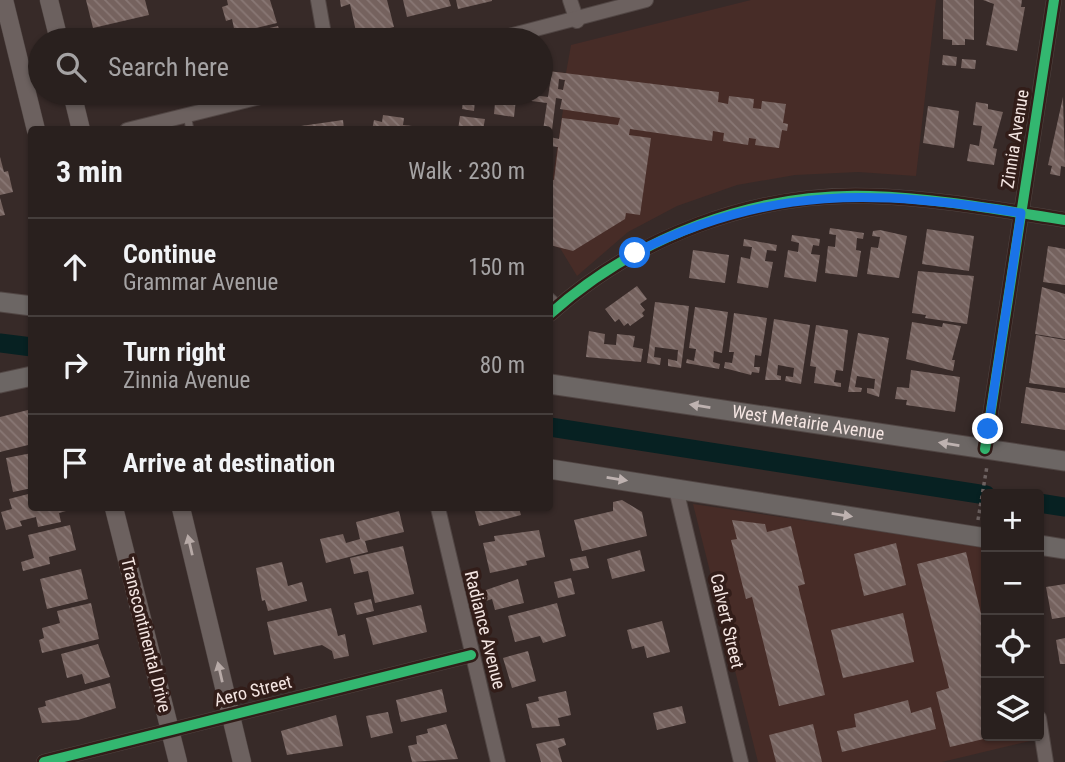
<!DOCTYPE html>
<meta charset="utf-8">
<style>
:root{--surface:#29201e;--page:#312827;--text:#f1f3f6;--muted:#a5a3a4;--line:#453e3c}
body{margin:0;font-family:"Roboto Condensed",sans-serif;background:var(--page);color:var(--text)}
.controls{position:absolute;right:21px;bottom:21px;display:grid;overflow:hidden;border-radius:7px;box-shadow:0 2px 5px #0004}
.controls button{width:63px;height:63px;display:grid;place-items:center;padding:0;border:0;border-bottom:2px solid var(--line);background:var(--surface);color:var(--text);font:35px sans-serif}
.stop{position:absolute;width:21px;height:21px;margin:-16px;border:5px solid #1a73e8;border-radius:50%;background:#fff}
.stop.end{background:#1a73e8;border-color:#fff;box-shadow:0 2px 7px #0008}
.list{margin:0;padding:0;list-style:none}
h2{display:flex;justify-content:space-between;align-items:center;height:91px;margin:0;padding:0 28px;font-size:30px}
h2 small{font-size:23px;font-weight:400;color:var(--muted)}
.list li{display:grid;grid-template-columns:46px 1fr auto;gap:21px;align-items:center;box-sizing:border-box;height:98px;padding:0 28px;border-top:2px solid var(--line)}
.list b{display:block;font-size:26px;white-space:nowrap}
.list p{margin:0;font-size:23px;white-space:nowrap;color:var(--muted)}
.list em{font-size:23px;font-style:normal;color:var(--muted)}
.icon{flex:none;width:38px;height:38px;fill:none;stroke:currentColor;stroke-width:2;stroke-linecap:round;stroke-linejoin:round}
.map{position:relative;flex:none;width:1065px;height:762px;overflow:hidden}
.search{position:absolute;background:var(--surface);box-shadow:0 2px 5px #0004;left:28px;top:28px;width:525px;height:77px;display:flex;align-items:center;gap:18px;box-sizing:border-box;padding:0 24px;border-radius:38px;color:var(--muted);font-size:26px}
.panel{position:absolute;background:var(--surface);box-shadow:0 2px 5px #0004;left:28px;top:126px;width:525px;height:385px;border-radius:7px}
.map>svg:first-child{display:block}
.built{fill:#472c27}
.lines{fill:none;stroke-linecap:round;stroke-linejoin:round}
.canal{stroke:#072122;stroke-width:19}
.building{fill:url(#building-back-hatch);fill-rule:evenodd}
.service-casing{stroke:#514644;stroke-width:9}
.minor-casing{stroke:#514644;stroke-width:16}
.tertiary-casing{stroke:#514644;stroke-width:19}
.secondary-casing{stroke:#514644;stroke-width:21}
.path{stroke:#6d6261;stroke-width:3.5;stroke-dasharray:3.5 3.5;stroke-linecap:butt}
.service{stroke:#6c615f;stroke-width:7}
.minor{stroke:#6c615f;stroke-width:14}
.tertiary{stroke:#6c615f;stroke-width:18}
.secondary{stroke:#6c6664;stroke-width:19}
.cycleway-casing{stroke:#321d19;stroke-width:15}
.cycleway{stroke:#33b770;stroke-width:10}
.oneway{fill:#beb2b0}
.oneway2{fill:#b7aaa7}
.route{stroke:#1a73e8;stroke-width:9}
.labels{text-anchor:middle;stroke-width:7;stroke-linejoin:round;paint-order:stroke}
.street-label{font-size:18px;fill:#f4e5e2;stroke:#321d19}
</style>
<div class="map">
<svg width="1065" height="762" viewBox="0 0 1065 762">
<defs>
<pattern id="building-back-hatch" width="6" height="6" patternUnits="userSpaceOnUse" patternTransform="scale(1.75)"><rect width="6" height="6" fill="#75625e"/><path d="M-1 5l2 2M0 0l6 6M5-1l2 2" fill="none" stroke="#897875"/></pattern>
</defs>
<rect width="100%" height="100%" fill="#372a28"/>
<g class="built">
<path d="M751,0H936L916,176L858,172L795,175L737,185L677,206L628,232L577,276L560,248L550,245V196L563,110L562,99L556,89L563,90L565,80L547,77L548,71L566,73L571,45Z"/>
<path d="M693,504L986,547V736H1029L1030,741L942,762H758Z"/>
</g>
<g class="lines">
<g class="canal">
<path d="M0,343L32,347"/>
<path d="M550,427L986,495"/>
<path d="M1039,503L1065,507"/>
</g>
</g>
<g class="building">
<path d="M86,0H145L149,15L93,28Z"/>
<path d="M227,0H270L277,23L235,33L232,19L226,21L222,7L228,5Z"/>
<path d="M340,0H387L394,27L357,36L350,4L341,7Z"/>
<path d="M403,0H449L451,6L407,17Z"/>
<path d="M456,0H492V1L458,9Z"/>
<path d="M943,0H974V40L965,39V45H952V40L943,39Z"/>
<path d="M983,0H1022L1021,7H1025L1017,51L986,45L994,4Z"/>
<path d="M278,26L282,40H223V39Z"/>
<path d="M943,55L957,57L956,66L942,65Z"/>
<path d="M962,59L976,60L975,69L961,68Z"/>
<path d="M548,71L719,92L718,102L728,104L729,96L754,99L753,108L761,109L762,101L786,104L783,123L788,124L787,131L782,130L779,148L755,145L756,139L749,138L748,145L723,141L724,133L713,131L712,141L630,129L629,135L651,138L640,215L626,213L625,219L573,251L550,245V196L553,188H550V179L554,180L558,147L550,146V137L559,139L562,118L618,125L620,118L560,109L562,99L556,98L552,130H543L547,103L516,99L514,117L494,114L495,103L475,101L474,111L462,109L464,93H519L548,97L551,77H547ZM559,79L565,80L563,90L558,89Z"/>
<path d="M1063,97L1065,167L1061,166L1060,176L1050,174L1052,166L1048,165Z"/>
<path d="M976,102L988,104V109L1003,112L993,148L997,149L994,165L967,161L970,144L979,146L982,126L973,125Z"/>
<path d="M928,106L959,111L954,148L923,143Z"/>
<path d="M383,115L404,118L403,125L412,126L411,130H372L374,120L382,122Z"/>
<path d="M460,116L485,119L483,130H458Z"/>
<path d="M343,120L344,130H287V128Z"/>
<path d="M0,157L4,172L8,171L13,192L0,195Z"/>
<path d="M0,198L5,215L0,216Z"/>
<path d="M830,228L864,233L863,239L857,238L856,250L861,251L857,277L825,273L828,246L835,247L836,235L829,234Z"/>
<path d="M927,229L974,236L969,271L922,264Z"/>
<path d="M880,230L907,236L899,278L867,274L871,247L878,248L880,237L872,236L873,231Z"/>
<path d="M792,235L820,239L819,246L813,245L811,254L820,255L816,282L784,277L788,250L798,252L799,243L791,241Z"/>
<path d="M744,239L777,245L776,251L767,250L765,261L773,262L768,288L737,283L741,257L750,259L752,247L743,246Z"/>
<path d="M1048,246L1065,249V285L1043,282Z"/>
<path d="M693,250L729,255L725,283L689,278Z"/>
<path d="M918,271L974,276L967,324L925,318L926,315L912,313Z"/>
<path d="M637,286L647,299L640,304L645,310L642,313L644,316L630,326L628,323L624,326L619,319L615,322L605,309Z"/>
<path d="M1042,287L1065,294V339L1035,334Z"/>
<path d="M655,302L689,306L681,368L668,366V359L677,361L678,350L655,347L654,357L661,358L660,365L647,363Z"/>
<path d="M695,307L728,312L722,353L714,351L713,362L720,364L719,369L686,363L687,359L694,361L696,349L689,348Z"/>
<path d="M734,313L767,318L761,356L755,355L754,367H760L759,373L752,372L751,375L724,368L725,362L732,363L734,352H729Z"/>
<path d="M774,319L810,325L801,384L785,381L786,376L793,377L794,368L778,365L777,375L781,376V380H765Z"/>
<path d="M912,322L942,327L943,323L961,326L952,360H955L953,371L906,359Z"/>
<path d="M816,325L848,330L843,371L836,370L834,382L841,383V387L814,383L816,367L810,366Z"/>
<path d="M589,331L605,334L604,344L616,345L617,334L635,336L633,347L643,349L641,362L586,357Z"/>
<path d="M858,333L889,338L879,397L867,393V388L874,389L875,379L857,376L855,387L862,388L861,392H848Z"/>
<path d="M1036,335L1065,340V388L1029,383Z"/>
<path d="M911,370L960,377L955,412L906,405L907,400L895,399L897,387L909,388Z"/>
<path d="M1026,387L1065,393V430L1021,423Z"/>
<path d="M32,409V444L0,452V417Z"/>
<path d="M32,453V488L13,492L6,458Z"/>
<path d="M32,493V508H65L66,511L59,513L61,522L38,527L36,517L20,521L22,526L6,530L1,512L12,509L9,499Z"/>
<path d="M622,500L642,512L647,536L582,551L574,520L613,511V502Z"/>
<path d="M474,508H519L521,515L479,526Z"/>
<path d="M399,511L404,532L365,541L368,552L326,563L320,539L343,534L346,543L360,539L356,522Z"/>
<path d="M732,520L765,524L767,532L791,526L805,584L798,586L825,695L779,706L752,597L746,599L731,540L737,539Z"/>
<path d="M70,525L76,550L49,557L50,564L23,571L21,562L34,558L28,535Z"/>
<path d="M539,530L545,557L526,561L527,565L490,573L483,543L495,541L494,536Z"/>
<path d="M896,543L906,585L864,596L854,554Z"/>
<path d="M403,546L414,594L375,603L368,571L354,574L350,558Z"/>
<path d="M640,550L645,571L612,579L607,559Z"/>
<path d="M966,552L986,634V691H983L986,736L992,737L950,747L936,692L949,688L917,564Z"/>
<path d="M586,556L589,568L573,571L570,559Z"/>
<path d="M282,562L288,586L302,582L307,601L268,611L265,600L262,601L256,568Z"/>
<path d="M81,569L88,599L47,609L40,579Z"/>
<path d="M571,578L575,594L558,598L554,582Z"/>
<path d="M518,579L524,603L495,610L492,599L486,601L483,591Z"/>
<path d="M1065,584V617L1052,619L1046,587Z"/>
<path d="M371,599L374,611L357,615L354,603Z"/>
<path d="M91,603L99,639L42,653L39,640L44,638L42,628L60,623L57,611Z"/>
<path d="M557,603L566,636L543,643L540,636L515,642L508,616Z"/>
<path d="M421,605L427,632L373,645L366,618Z"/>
<path d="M331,608L338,636L345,634L349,656L334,659L332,651L322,645L274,655L267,622Z"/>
<path d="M903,613L914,662L843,678L831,630Z"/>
<path d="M662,621L670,652L647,658L644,646L632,649L627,630Z"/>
<path d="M1065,638V664H1060L1056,640Z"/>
<path d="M98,644L110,677L85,684L82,674L67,678L61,654Z"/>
<path d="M528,651L536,681L512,688L503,658Z"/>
<path d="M110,683L116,708L78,720L42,723L38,708L46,706L45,701Z"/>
<path d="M442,689L447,712L401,722L396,700Z"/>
<path d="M566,691L571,715L558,718L560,726L532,728L526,704L539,701L538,697Z"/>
<path d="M908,700L911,713L931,707L936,729L842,752L837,731L856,727L854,714Z"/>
<path d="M682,706L686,723L657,730L653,713Z"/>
<path d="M388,712L393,733L371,738L366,716Z"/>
<path d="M336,715L343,746L287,755L281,731Z"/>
<path d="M446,724L458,759L412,762L408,746L417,744L416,736L428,733L427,729Z"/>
<path d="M813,724L822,762H776L769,735Z"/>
<path d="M564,738L566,745L558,748L562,762H541L536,744Z"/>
</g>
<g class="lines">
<defs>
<g id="service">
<path d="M187,115L190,130"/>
<path d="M550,296L560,305"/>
</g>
<g id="minor">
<path d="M318,0L325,40"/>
<path d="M570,0L577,21"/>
<path d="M494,40L646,0"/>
<path d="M127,130L276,93"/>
<path d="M550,314C636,237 754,192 870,196C936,198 1000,210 1065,220"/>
<path d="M985,449L1054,0"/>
<path d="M676,489L741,762"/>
<path d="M438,508L498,762"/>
<path d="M1039,718L1046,762"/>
<path d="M44,762L471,655"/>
</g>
<g id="tertiary">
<path d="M4,0L36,130"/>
<path d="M49,0L59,40"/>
<path d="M72,93L81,130"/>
<path d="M114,508L178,762"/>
<path d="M181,508L242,762"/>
</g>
<g id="secondary">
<path d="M0,302L32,306"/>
<path d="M0,383L32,376"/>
<path id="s1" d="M550,384L1065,461"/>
<path d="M550,469L986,538"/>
<path d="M1039,545L1065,549"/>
</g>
</defs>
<use href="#service" class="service-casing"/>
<use href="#minor" class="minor-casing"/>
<use href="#tertiary" class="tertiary-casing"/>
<use href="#secondary" class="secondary-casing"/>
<path class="path" d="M978,520L987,466"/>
<use href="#service" class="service"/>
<use href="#minor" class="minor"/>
<use href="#tertiary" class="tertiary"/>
<use href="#secondary" class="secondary"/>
<defs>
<g id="cycleway">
<path d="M550,314C636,237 754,192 870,196C936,198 1000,210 1065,220"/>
<path d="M985,449L1054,0"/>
<path d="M44,762L471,655"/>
</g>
</defs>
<use href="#cycleway" class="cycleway-casing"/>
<use href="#cycleway" class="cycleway"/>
</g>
<defs><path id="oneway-solid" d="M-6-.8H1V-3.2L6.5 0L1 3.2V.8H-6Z" transform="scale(1.75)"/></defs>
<g class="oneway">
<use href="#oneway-solid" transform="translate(700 406) rotate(-171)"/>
<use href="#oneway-solid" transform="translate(949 444) rotate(-171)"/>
<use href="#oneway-solid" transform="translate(617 479) rotate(9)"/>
<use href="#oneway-solid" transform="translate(842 515) rotate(9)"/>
</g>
<g class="oneway2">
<use href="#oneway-solid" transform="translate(190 545) rotate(-103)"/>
<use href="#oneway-solid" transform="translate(220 672) rotate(-103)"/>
</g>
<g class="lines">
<path class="route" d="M635,253C769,185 877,190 1021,213L988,429"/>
</g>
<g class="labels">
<g class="street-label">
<text transform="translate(1015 139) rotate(-81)" y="6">Zinnia Avenue</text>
<text dy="6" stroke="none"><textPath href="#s1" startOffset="261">West Metairie Avenue</textPath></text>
<text transform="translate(727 621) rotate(77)" y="6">Calvert Street</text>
<text transform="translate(485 630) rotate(76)" y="6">Radiance Avenue</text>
<text transform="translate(146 635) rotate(76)" y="6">Transcontinental Drive</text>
<text transform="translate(253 691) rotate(-14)" y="6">Aero Street</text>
</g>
</g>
</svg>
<div class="controls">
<button>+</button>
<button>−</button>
<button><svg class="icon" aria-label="locate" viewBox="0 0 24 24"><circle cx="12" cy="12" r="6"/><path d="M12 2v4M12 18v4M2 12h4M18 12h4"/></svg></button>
<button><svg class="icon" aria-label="layers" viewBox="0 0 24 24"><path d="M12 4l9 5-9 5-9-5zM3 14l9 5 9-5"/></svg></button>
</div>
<div class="stop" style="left:635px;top:253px"></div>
<div class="stop end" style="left:988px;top:429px"></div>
<div class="search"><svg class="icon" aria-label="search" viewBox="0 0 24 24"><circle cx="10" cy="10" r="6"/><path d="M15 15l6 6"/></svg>Search here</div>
<section class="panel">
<h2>3 min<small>Walk · 230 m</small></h2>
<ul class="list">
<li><svg class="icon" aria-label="ahead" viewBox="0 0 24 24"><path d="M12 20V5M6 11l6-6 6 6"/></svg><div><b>Continue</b><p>Grammar Avenue</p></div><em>150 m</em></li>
<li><svg class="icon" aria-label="right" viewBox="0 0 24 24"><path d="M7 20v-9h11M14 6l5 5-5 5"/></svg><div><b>Turn right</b><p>Zinnia Avenue</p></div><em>80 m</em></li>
<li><svg class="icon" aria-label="arrive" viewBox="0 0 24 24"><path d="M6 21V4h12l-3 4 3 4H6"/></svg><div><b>Arrive at destination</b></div></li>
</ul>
</section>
</div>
